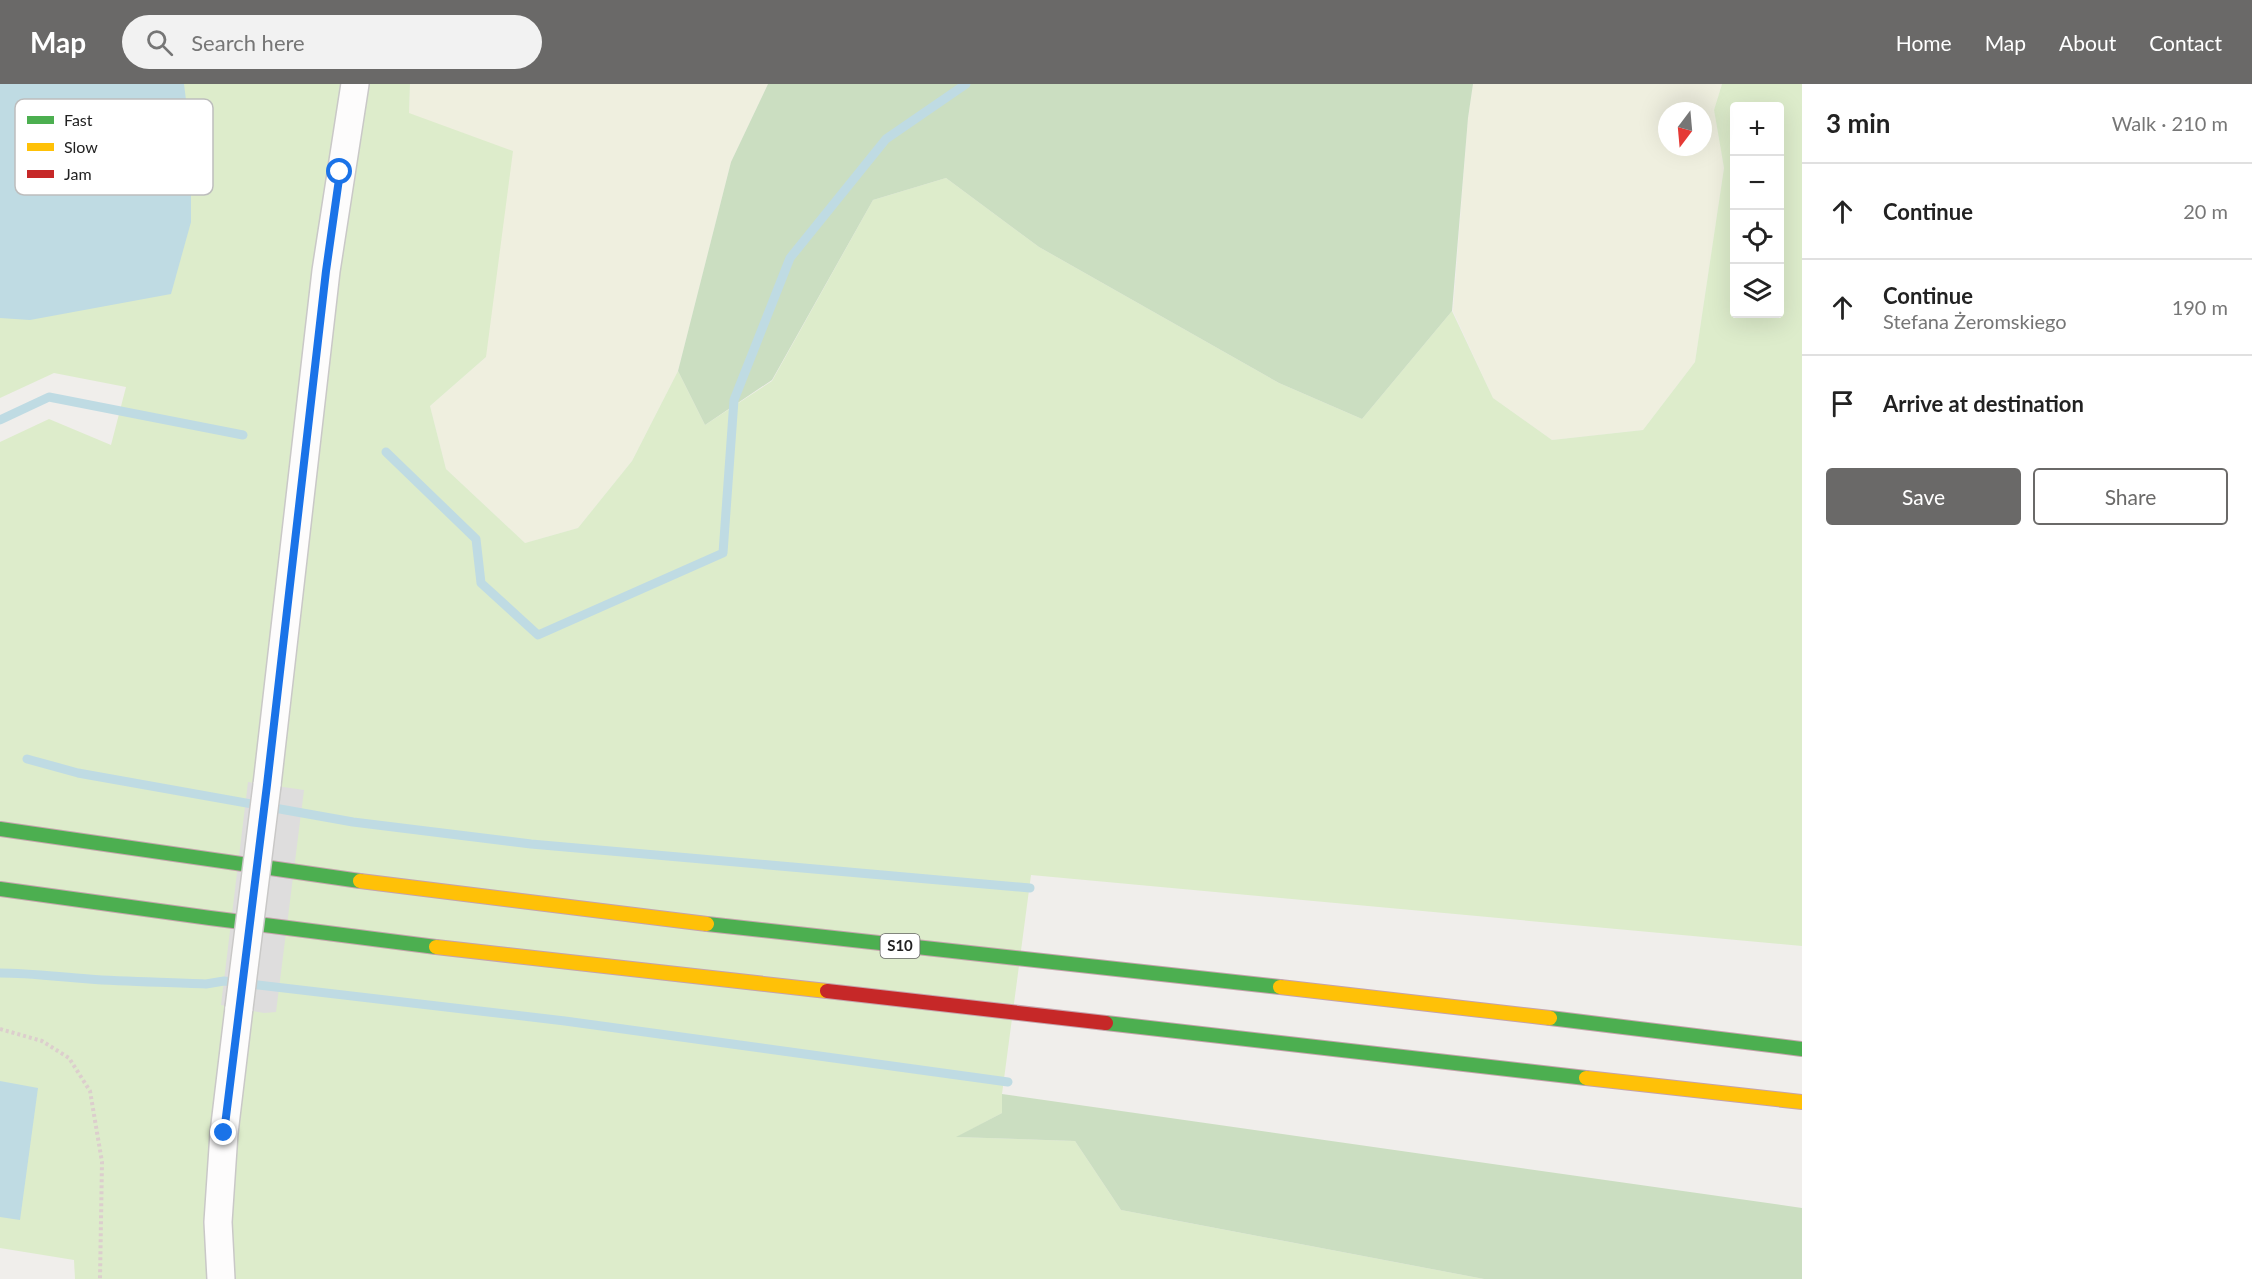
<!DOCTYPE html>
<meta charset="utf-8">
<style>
:root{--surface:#fff;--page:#f2f2f2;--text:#222;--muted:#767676;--line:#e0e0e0;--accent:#6a6968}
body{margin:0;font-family:Lato,sans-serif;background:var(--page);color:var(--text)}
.controls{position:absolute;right:18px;top:18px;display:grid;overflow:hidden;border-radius:6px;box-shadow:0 6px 24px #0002}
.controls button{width:54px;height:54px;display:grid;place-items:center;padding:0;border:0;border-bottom:2px solid var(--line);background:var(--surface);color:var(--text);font:30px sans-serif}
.compass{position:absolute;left:1658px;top:18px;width:54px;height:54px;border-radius:50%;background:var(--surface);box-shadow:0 6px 24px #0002;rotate:196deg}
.stop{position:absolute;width:18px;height:18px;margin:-14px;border:4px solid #1a73e8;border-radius:50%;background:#fff}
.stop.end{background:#1a73e8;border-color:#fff;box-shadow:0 2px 6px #0008}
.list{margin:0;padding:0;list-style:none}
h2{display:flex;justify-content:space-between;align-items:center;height:78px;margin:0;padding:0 24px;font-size:26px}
h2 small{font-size:20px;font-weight:400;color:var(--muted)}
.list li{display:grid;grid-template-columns:39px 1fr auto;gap:18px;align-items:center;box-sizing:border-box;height:96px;padding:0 24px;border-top:2px solid var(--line)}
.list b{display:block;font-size:22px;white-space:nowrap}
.list p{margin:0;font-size:20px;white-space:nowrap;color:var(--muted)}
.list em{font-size:20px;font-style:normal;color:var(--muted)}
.actions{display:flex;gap:12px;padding:18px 24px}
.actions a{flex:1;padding:14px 0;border:2px solid var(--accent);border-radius:6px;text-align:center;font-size:21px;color:var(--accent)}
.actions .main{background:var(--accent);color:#fff}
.icon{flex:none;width:33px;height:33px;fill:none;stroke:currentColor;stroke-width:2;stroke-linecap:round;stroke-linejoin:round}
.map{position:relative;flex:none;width:1802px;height:1195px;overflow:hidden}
header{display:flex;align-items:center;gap:36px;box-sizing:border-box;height:84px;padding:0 30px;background:var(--accent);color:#fff}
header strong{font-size:28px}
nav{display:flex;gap:33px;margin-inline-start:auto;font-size:21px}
.search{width:420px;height:54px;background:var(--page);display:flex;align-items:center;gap:15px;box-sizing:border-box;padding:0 21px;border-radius:33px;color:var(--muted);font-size:22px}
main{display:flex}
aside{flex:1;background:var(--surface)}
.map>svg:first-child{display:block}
.farmland{fill:#efefdf;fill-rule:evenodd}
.grass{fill:#ddeccb;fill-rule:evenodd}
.forest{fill:#cbdec1}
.water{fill:#bfdbe3}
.pier{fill:#dedddd}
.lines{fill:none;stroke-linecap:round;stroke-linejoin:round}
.stream{stroke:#bfdbe3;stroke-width:9}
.street-casing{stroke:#c9c8c7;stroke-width:30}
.fast-casing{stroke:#c5a2ac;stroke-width:16}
.slow-casing{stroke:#c5a2ac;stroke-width:16}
.jam-casing{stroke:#c5a2ac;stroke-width:16}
.path{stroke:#dccecd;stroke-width:4;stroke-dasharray:3 3;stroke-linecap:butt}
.street{stroke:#fdfcfc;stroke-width:27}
.fast{stroke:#4caf50;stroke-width:14}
.slow{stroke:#ffc107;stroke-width:14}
.jam{stroke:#c62828;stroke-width:14}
.street-bridge-casing{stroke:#c9c8c7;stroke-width:30;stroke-linecap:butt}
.street-bridge{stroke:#fdfcfc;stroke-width:27}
.route{stroke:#1a73e8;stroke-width:8}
.labels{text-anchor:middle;stroke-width:4.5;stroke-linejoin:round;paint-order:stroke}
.shield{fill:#fff;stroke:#646464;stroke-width:1.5}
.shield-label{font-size:15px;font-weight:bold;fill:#222}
.key{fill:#fff;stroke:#bdbdbd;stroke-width:1.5}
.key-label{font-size:16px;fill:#222}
</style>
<header>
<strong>Map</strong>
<div class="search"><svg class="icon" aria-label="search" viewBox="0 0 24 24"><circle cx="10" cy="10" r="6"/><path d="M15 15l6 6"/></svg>Search here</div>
<nav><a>Home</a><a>Map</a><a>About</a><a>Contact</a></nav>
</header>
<main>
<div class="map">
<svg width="1802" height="1195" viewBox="0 0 1802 1195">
<rect width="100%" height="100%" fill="#f0eeeb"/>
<g class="farmland">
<path d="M410,0H768L731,78L678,287L632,377L578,444L525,459L446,385L430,322L486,273L409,29Z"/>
<path d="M1473,0H1722L1714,26L1724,84L1695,278L1643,346L1552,356L1493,314L1453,227L1468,34ZM1667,27H1703V63H1667Z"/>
</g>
<path class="grass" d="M0,0H410L409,29L513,67L486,273L430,322L446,385L525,459L578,444L632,377L678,287L705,341L772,297L873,116L946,94L1039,163L1279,299L1362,335L1452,227L1493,314L1552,356L1643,346L1695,278L1724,84L1714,26L1722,0H1802V862L1031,791L1002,1010V1029L957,1053L1075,1057L1121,1126L1484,1195H75L74,1176L0,1164V358L49,335L111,361L126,303L54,289L0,314ZM1734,22H1780V230H1734Z"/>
<g class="forest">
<path d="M768,0H1473L1468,34L1452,227L1362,335L1279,299L1039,163L946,94L873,116L772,296L705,341L678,287L731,78Z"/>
<path d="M1002,1010L1802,1124V1195H1484L1121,1126L1075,1057L956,1053L1002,1029Z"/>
</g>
<g class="water">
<path d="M0,0H184L191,57V138L171,210L30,236L0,234Z"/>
<path d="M0,997L38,1004L20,1136L0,1133Z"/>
</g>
<path class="pier" d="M248,698L304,706L276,928L264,929L221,921Z"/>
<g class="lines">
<g class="stream">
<path d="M0,336L49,313L243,351"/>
<path d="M386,368L476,455L481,499L538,551L723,469L734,316L790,174L886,55L966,0"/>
<path d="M27,675L78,689L353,738L531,760L1030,804"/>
<path d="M0,889C30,889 59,893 89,895C127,898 167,898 206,900L224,897L565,937L1008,998"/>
</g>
<defs>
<g id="street">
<path d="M267,701L326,187L355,0"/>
<path d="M221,1195L218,1138L224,1049L239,924"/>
</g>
<g id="fast">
<path d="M0,745L360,797"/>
<path d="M0,805L210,834L436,863"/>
<path d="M707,840L1280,903"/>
<path d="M1550,934L1802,965"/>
<path d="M1106,939L1586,994"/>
</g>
<g id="slow">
<path d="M360,797L707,840"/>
<path d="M436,863L827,907"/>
<path d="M1280,903L1550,934"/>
<path d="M1586,994L1802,1018"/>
</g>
<path id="jam" d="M827,907L1106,939"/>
</defs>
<use href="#street" class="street-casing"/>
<use href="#fast" class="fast-casing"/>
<use href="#slow" class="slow-casing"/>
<use href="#jam" class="jam-casing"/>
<path class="path" d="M0,945L42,957L69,974L90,1007L102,1078L100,1195"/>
<use href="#street" class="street"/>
<use href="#fast" class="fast"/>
<use href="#slow" class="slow"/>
<use href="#jam" class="jam"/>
<defs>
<path id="street-bridge" d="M239,924L267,701"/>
</defs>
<use href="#street-bridge" class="street-bridge-casing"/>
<use href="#street-bridge" class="street-bridge"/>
</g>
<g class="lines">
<path class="route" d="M224,1049L267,701L326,187L340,88"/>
</g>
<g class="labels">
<rect class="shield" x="880.5" y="850" width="39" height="24" rx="4.5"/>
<g class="shield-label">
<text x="900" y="867">S10</text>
</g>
</g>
<rect x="15" y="15" width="198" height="96" rx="9" class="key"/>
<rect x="27" y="32" width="27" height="8" fill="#4caf50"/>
<rect x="27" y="59" width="27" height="8" fill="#ffc107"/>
<rect x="27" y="86" width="27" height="8" fill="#c62828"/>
<g class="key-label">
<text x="64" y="42">Fast</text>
<text x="64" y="69">Slow</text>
<text x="64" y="96">Jam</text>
</g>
</svg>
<div class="controls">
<button>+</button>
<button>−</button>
<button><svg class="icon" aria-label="locate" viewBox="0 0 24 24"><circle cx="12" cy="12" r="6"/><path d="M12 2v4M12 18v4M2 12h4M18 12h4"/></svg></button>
<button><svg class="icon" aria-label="layers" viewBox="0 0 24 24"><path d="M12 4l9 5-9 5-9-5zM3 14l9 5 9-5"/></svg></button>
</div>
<svg class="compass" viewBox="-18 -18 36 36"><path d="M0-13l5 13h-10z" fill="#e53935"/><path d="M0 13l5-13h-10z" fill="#767676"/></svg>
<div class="stop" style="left:340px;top:88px"></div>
<div class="stop end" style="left:224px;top:1049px"></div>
</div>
<aside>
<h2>3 min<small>Walk · 210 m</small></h2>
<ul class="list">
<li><svg class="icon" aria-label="ahead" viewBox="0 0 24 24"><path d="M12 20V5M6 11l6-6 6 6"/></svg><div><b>Continue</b></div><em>20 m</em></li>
<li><svg class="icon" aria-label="ahead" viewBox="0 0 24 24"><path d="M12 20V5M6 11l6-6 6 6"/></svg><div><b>Continue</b><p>Stefana Żeromskiego</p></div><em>190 m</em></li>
<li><svg class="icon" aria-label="arrive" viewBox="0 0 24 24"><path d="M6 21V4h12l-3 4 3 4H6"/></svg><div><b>Arrive at destination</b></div></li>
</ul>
<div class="actions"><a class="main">Save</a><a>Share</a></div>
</aside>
</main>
